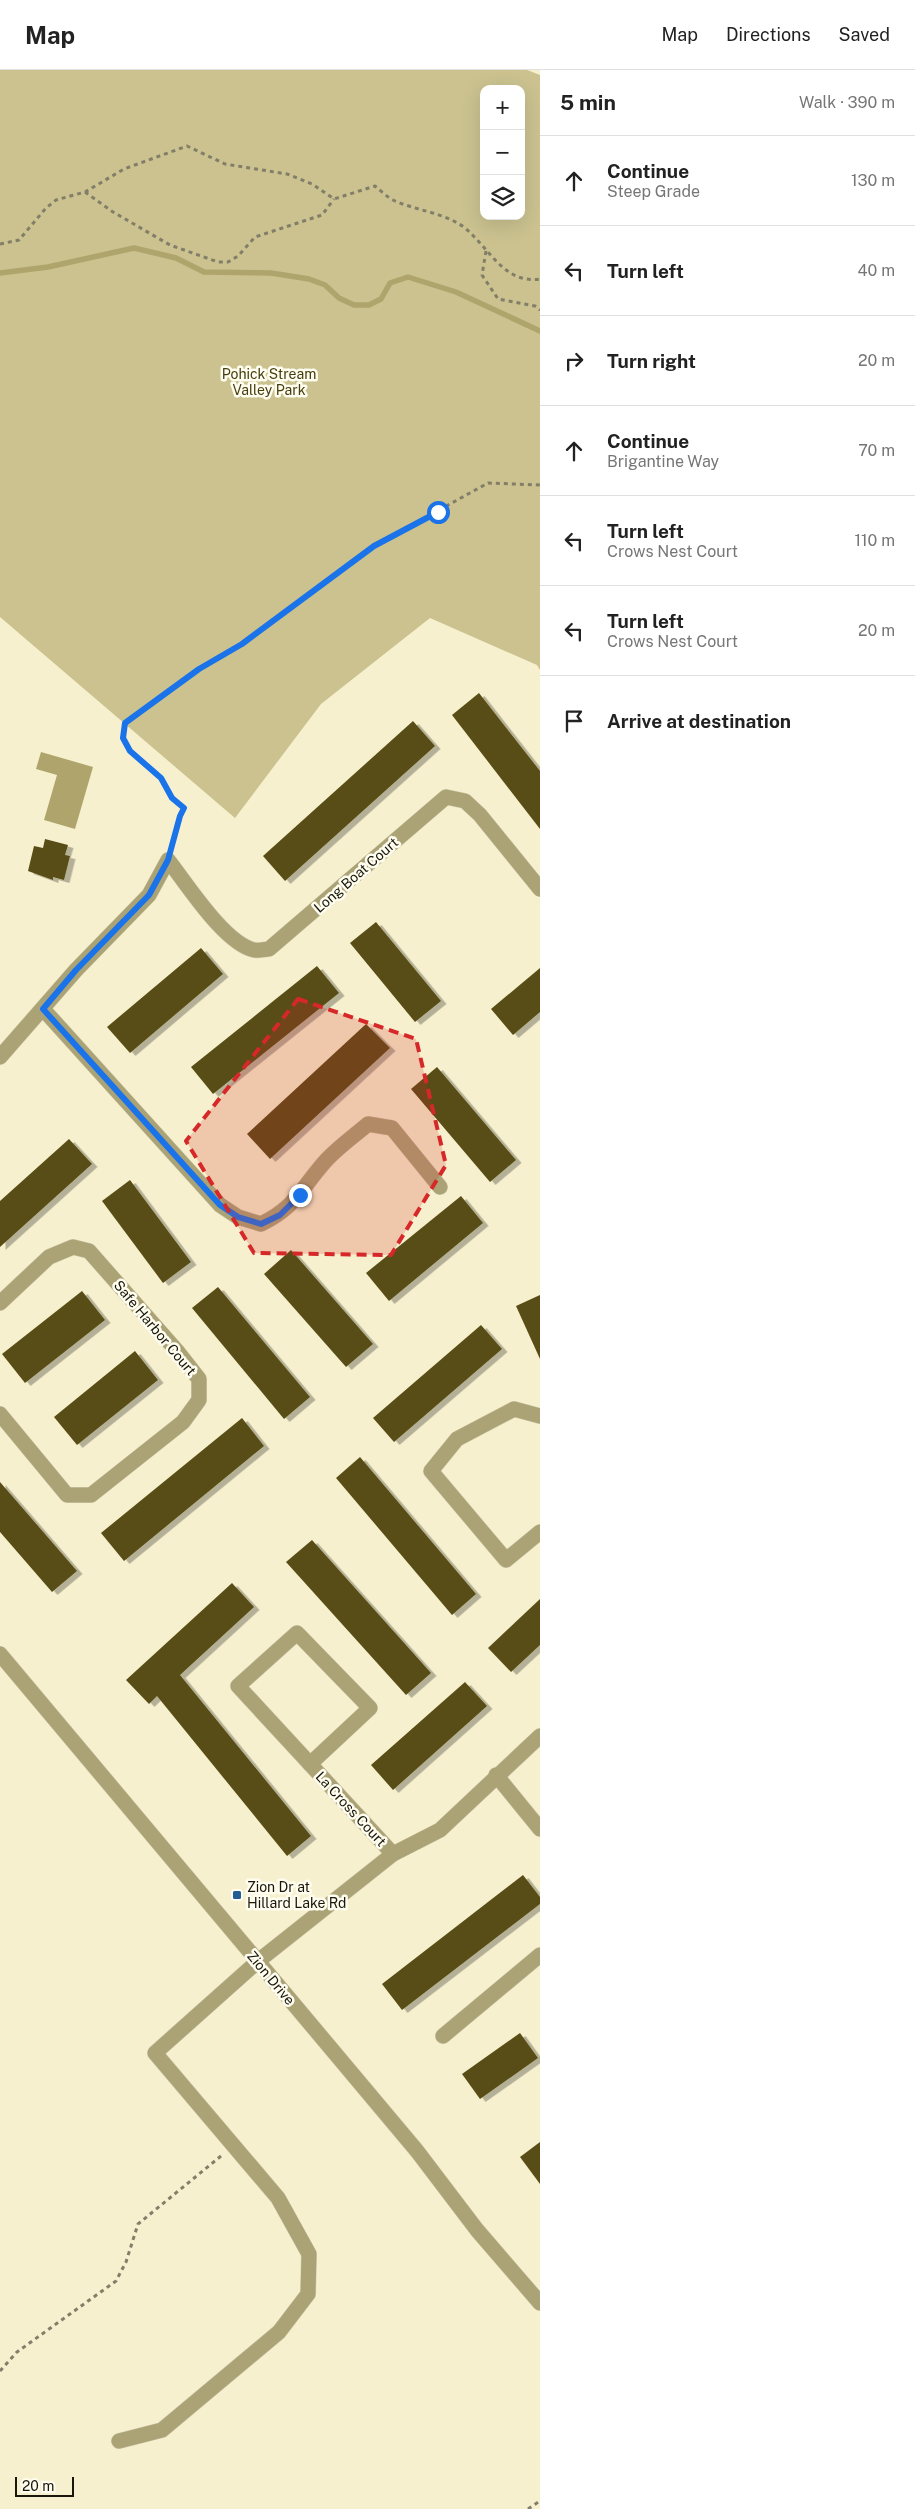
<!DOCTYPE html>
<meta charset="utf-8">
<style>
:root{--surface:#fff;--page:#f6f6f6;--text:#222;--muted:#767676;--line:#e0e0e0}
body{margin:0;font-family:"Public Sans",sans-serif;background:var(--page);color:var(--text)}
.controls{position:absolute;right:15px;top:15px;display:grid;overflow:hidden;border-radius:10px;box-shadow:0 5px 20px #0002}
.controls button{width:45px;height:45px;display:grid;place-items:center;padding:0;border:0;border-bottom:1px solid var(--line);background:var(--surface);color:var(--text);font:25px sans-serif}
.scale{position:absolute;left:15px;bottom:12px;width:59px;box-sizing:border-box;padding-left:5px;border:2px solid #19170b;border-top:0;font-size:14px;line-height:18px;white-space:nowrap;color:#19170b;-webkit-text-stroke:4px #fffdef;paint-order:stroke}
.stop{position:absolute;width:15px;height:15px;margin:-11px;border:4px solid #1a73e8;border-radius:50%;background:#fff}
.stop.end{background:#1a73e8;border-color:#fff;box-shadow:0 1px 5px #0008}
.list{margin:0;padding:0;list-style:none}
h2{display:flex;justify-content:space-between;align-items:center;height:65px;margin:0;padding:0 20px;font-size:21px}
h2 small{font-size:16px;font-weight:400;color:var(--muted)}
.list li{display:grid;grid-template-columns:32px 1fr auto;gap:15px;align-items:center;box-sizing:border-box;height:90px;padding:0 20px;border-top:1px solid var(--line)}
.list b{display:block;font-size:19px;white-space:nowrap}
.list p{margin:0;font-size:16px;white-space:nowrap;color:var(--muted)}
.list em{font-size:16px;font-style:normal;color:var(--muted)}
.icon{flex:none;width:28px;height:28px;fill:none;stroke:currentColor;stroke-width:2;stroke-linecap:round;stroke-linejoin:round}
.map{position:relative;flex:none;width:540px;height:2439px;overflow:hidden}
header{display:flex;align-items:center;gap:30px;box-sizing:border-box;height:70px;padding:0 25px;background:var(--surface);border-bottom:1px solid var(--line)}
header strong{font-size:24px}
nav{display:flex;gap:28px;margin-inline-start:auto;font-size:18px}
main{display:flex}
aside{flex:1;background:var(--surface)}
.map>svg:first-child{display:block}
.green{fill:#cbc290;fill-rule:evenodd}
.water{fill:#aea46c}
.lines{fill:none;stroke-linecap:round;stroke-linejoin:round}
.stream{stroke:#aea46c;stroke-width:5.5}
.building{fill:#584e15;filter:url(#shadow)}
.minor-casing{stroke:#d3cdaf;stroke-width:16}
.path{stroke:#827e68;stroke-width:3;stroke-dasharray:4 4;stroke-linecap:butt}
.minor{stroke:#aba376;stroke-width:15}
.route{stroke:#1a73e8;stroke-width:6}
.marked{fill:#d62828;fill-opacity:0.2;stroke:#d62828;stroke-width:4;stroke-dasharray:10 6;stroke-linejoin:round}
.poi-dot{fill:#205e94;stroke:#fffdef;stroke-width:2}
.labels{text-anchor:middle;stroke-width:5;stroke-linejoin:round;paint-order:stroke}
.park-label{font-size:14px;fill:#453d10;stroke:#fffdef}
.street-label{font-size:14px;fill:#19170b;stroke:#fffdef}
.poi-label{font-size:14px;fill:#19170b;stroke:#fffdef;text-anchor:start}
</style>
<header>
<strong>Map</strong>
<nav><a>Map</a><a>Directions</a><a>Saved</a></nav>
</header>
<main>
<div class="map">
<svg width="540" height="2439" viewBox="0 0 540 2439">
<defs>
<filter id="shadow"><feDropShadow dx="5.5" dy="3" stdDeviation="0" flood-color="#0004"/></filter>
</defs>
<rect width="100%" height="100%" fill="#f6f0ce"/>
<path class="green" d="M0,0H527L540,5V600L537,595L430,548L321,634L235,748L0,547ZM484,19H521V146H484Z"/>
<path class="water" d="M41,682L93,697L75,759L44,750L57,705L36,699Z"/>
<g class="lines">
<path class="stream" d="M0,203L48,197L134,178L176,188L204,202L271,203L309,209L325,215L339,228L354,235H369L381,229L390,213L408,207L456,222L540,261"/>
</g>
<g class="building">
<path d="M479,623L540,701V759L452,645Z"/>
<path d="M413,651L435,676L285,811L263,786Z"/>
<path d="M45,769L68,775L65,785L70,786L64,810L53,807V810L28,801L34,776L43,778Z"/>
<path d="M376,852L441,931L415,952L350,873Z"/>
<path d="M201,878L223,904L130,983L107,957Z"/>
<path d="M317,896L339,923L213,1024L191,997Z"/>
<path d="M540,898V942L513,965L491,939Z"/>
<path d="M366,954L390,978L270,1089L247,1064Z"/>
<path d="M437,997L516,1090L490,1112L411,1019Z"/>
<path d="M69,1069L92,1094L0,1177V1131Z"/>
<path d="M130,1110L191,1192L163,1213L102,1131Z"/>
<path d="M461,1126L483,1153L389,1231L366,1203Z"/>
<path d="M291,1180L373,1274L346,1297L264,1204Z"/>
<path d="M218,1217L310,1327L284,1349L192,1238Z"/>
<path d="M82,1221L105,1250L25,1313L2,1284Z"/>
<path d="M540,1225V1289L516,1236Z"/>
<path d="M481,1255L502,1279L394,1372L373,1348Z"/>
<path d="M135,1281L158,1310L77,1375L54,1347Z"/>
<path d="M242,1348L264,1376L124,1491L101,1463Z"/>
<path d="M360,1387L476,1524L452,1545L336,1408Z"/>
<path d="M0,1412L77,1501L52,1522L0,1462Z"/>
<path d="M312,1470L431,1603L406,1625L286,1492Z"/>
<path d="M232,1513L254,1537L180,1605L311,1766L287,1786L157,1626L149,1634L126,1610Z"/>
<path d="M540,1529V1575L511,1602L488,1578Z"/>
<path d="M465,1612L487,1636L393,1720L371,1695Z"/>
<path d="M523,1805L540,1827V1834L402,1940L382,1914Z"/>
<path d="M520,1963L538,1988L480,2029L462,2004Z"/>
<path d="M540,2072V2114L520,2087Z"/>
</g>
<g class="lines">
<defs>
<g id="minor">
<path d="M43,939L220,1135L238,1147L261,1154C294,1138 300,1121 322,1095C334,1080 353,1067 368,1054L392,1058L440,1117"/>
<path d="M0,987L76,900L149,825L168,790C187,814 224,873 254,880C258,881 265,879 269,879L446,727L465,731L480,745L540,819"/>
<path d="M0,1233L49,1187L73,1177L89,1181L177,1281L199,1309V1330L183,1352L91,1425H67L0,1344"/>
<path d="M540,1346L514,1339L457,1369L431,1401L506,1490L540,1462"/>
<path d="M297,1563L370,1638L310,1694L238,1616Z"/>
<path d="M0,1584L417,2081L477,2160L540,2233"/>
<path d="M310,1694L393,1784"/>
<path d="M496,1705L540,1759"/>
<path d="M443,1966L540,1885"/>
<path d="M119,2371L162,2360L279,2262L308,2224L309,2184L278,2128L155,1983L257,1892L393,1784L440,1760L540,1666"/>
</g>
</defs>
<use href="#minor" class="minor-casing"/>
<g class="path">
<path d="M85,122L113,142L170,175L218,192H228L238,186L255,167L322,145L334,129"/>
<path d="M0,174L19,170L46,138L56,130L85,122L124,99L187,76L225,94L287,104L312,114L334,129L375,116C381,121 387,127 393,130C416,141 444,142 465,158C490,179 504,214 540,209"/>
<path d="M486,181L482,205L498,229L535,236L540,240"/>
<path d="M172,775L184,738L172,728L161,709L130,681L123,668L125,653L199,599L242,574L374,476L488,413L540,415"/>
<path d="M0,2301L17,2282L116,2211L126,2192L138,2154L221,2086"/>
<path d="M528,2439L540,2431"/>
</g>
<use href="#minor" class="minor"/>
</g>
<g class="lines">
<path class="route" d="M300,1125L280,1145L261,1154L238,1147L220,1135L43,939L76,900L149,825L168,790L180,746L184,738L172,728L161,708L130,681L123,668L125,653L199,599L242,574L374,476L438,442"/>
</g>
<path class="marked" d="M298,929L416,969L446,1095L391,1185L254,1183L186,1071Z"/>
<rect class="poi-dot" x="232" y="1820" width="10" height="10" rx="2.5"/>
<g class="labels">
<g class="park-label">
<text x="269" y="309">Pohick Stream<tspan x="269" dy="16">Valley Park</tspan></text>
</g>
<g class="street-label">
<text transform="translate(356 805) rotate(-41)" y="5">Long Boat Court</text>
<text transform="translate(155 1258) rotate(50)" y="5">Safe Harbor Court</text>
<text transform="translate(351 1739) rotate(47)" y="5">La Cross Court</text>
<text transform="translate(271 1908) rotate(50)" y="5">Zion Drive</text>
</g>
<g class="poi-label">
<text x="247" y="1822">Zion Dr at<tspan x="247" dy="16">Hillard Lake Rd</tspan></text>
</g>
</g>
</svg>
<div class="controls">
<button>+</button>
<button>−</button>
<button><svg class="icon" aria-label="layers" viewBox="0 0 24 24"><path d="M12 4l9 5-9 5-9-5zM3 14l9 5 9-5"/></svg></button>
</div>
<div class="scale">20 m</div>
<div class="stop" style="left:438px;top:442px"></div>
<div class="stop end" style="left:300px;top:1125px"></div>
</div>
<aside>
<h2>5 min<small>Walk · 390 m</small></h2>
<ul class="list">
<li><svg class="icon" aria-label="ahead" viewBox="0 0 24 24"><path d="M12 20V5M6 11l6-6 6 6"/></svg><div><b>Continue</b><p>Steep Grade</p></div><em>130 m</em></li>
<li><svg class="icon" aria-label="left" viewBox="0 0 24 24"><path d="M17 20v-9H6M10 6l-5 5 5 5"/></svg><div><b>Turn left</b></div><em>40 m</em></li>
<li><svg class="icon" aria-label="right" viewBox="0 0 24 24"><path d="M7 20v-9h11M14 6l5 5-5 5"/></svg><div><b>Turn right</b></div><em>20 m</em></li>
<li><svg class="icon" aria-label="ahead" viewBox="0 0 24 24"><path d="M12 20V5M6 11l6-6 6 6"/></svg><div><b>Continue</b><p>Brigantine Way</p></div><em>70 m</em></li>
<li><svg class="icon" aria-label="left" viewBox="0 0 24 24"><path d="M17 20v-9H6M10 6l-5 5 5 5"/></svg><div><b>Turn left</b><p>Crows Nest Court</p></div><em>110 m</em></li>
<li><svg class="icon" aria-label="left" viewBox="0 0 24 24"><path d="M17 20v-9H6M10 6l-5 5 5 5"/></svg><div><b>Turn left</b><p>Crows Nest Court</p></div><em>20 m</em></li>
<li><svg class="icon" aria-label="arrive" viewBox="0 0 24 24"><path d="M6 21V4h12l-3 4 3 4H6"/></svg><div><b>Arrive at destination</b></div></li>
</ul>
</aside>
</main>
